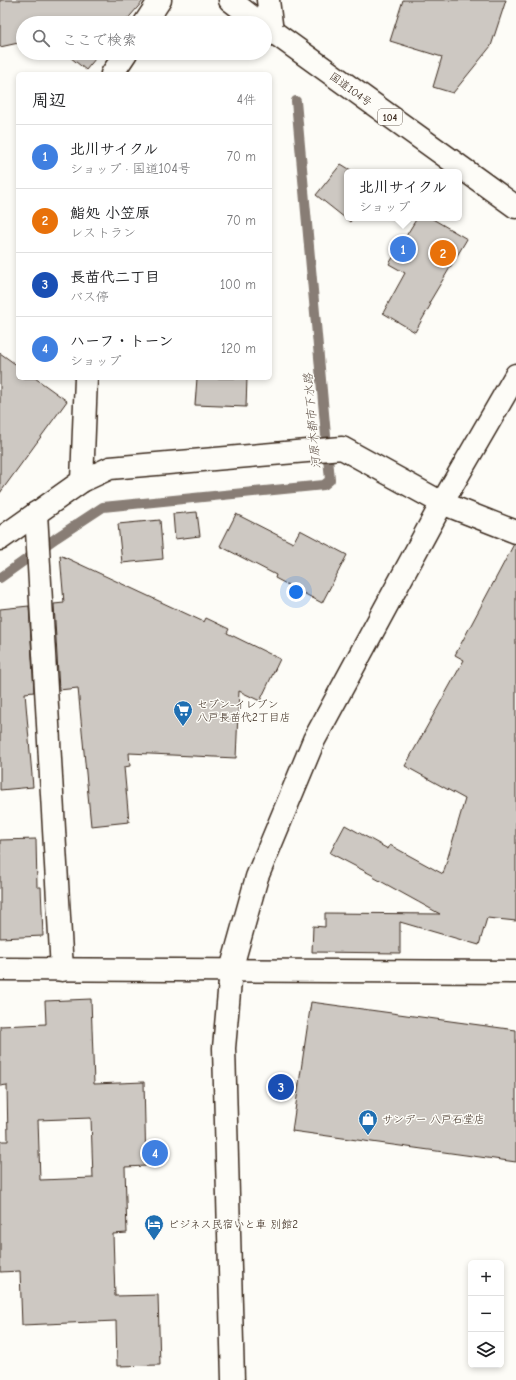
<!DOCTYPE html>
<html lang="ja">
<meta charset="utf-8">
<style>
:root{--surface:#fff;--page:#f2f2f2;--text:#202124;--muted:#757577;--line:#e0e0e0;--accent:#1f6fb2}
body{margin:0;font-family:"Comic Neue","Klee One",sans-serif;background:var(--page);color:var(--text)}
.controls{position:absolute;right:12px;bottom:12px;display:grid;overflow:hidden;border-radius:6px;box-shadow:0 2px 6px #0003}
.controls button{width:36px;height:36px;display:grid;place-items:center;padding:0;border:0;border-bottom:1px solid var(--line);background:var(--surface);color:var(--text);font:20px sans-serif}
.you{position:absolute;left:296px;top:592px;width:14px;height:14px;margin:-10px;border:3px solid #fff;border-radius:50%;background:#1a73e8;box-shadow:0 0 0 6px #1a73e833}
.badge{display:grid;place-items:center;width:26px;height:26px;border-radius:50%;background:var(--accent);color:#fff;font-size:13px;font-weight:700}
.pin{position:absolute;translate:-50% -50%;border:2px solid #fff;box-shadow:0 1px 4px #0006}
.popup{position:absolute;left:344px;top:169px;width:118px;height:52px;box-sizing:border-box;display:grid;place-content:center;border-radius:6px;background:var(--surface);filter:drop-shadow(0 1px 3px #0005);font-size:13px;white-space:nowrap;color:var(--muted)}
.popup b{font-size:15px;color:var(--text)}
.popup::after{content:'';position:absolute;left:50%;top:100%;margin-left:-8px;border:8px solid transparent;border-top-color:var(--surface)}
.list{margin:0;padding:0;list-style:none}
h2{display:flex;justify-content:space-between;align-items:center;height:52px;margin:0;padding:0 16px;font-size:17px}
h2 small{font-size:13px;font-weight:400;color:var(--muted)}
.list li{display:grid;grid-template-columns:26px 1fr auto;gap:12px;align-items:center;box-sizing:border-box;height:64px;padding:0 16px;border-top:1px solid var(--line)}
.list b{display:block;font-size:15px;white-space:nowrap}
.list p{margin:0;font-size:13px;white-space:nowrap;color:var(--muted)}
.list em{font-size:13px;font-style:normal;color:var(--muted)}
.icon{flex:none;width:22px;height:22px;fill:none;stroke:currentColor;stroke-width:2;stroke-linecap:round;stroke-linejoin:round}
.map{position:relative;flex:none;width:516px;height:1380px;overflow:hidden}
.search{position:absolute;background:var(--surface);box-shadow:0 2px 6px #0003;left:16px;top:16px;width:256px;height:44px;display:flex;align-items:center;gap:10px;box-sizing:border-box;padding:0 14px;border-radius:22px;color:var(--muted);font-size:15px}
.panel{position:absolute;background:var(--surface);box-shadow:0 2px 6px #0003;left:16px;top:72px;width:256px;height:308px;border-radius:6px}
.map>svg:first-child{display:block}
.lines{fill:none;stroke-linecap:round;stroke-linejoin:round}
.stream{stroke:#887d74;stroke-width:10}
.building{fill:#cdc8c2;stroke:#3b2a1e;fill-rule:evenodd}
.minor-casing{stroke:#3b2a1e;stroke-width:25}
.tertiary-casing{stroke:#3b2a1e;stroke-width:25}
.trunk-casing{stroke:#3b2a1e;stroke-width:25}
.minor{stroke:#fdfcf7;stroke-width:22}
.tertiary{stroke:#fdfcf7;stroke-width:22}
.trunk{stroke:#fdfcf7;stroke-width:22}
.labels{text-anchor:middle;stroke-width:3;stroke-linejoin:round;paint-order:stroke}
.shield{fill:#fdfcf7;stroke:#75695f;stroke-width:1}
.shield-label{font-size:10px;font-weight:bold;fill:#3b2a1e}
.street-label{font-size:11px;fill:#3b2a1e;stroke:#fdfcf7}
.poi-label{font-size:11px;fill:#3b2a1e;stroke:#fdfcf7;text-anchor:start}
.water-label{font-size:12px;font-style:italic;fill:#615349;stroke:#fdfcf7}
</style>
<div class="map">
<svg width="516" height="1380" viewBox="0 0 516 1380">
<rect width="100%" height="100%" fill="#fdfcf7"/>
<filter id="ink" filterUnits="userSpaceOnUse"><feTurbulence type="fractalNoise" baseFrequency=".025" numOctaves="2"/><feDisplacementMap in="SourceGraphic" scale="8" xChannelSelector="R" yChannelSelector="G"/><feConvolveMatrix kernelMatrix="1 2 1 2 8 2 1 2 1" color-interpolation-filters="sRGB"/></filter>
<g filter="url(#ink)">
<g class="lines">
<path class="stream" d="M0,578L56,538L103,507L324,485L330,480L296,101"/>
</g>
<g class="building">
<path d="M0,0H144L124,23H23V42L0,47Z"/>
<path d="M403,0H506L491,46L453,93L433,87L442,57L390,41Z"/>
<path d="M65,53H100L86,70Z"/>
<path d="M341,164L354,172H347V218H353L350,222L316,195Z"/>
<path d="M417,218H431L467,239L429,303L431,304L415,332L383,313L405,273L389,264Z"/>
<path d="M0,353L18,366V378H35L67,401L0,493Z"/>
<path d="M197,378H247L246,407L195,405Z"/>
<path d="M197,512L200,536L175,539L173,514Z"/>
<path d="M236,514L293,543L300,530L347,555L322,603L275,578L276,575L220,546Z"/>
<path d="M160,520L163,559L122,563L118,524Z"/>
<path d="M514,544H516V921L487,918L479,945L400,922V953L312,952L313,926L325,927V913L440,914L373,877L374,876L330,853L345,825L388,849L390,845L443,874L465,799L405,766L464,660L455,655Z"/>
<path d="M60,555L204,622L206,618L229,629L227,633L280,659L260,701L239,691L236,758L129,753L130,766L124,767L129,822L91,826L78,688L59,690L54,604L64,603Z"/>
<path d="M29,606L34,692L25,693L33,787L0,790V609Z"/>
<path d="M36,839L37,887H41L43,936L0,938V840Z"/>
<path d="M91,999L94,1084L144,1082L146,1166L125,1167L127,1233L113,1234L115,1296L158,1295L160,1365L117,1366L116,1321L22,1325L20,1271L0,1272V1141H8L7,1085L0,1086V1026L46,1024L45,1001ZM91,1118L93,1178L40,1180L38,1120Z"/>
<path d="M311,1002L516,1030V1162L292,1131Z"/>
</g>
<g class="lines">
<defs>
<g id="minor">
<path d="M268,0L272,32"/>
<path d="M145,23L160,0"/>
<path d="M112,74L126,53"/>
<path d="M82,481L86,378"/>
<path d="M36,513L62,970"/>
<path d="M0,539L82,481L110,468L342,448L442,503L516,532"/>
<path d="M0,969L516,972"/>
</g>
<path id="tertiary" d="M233,1380L224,1048L231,970L257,877L314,740L442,503L516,375"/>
<g id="trunk">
<path d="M230,0L260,23"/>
<path d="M265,26L516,207"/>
</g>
</defs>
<use href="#minor" class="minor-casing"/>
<use href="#tertiary" class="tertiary-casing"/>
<use href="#trunk" class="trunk-casing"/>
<use href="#minor" class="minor"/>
<use href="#tertiary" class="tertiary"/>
<use href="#trunk" class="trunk"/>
</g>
</g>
<defs>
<symbol id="supermarket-pin" viewBox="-11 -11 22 30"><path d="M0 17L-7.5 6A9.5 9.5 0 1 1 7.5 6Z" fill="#1f6fb2" stroke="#fdfcf7"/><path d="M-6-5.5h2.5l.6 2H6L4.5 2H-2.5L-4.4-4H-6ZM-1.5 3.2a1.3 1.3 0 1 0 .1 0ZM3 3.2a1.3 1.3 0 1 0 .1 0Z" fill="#fff"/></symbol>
<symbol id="shop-pin" viewBox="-11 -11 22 30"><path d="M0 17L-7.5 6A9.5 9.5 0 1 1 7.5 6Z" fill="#1f6fb2" stroke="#fdfcf7"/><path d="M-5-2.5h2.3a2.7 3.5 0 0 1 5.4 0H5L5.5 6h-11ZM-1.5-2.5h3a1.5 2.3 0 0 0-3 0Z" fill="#fff"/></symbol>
<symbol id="hotel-pin" viewBox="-11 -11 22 30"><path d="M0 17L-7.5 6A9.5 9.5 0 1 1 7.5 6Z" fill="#1f6fb2" stroke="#fdfcf7"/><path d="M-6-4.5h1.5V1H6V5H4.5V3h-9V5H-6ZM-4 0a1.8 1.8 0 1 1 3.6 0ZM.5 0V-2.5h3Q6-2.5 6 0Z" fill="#fff"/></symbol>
</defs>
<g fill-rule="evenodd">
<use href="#supermarket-pin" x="172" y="699" width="22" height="30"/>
<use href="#shop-pin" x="357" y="1108" width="22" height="30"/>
<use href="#hotel-pin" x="143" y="1213" width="22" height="30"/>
</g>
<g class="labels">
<rect class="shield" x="378" y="109" width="24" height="16" rx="3"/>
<g class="shield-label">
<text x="390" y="121">104</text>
</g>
<g class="street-label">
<text transform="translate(351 89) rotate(36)" y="4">国道104号</text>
</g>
<g class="poi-label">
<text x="197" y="708">セブン-イレブン<tspan x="197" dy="13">八戸長苗代2丁目店</tspan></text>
<text x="382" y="1123">サンデー 八戸石堂店</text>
<text x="168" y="1228">ビジネス民宿いと車 別館2</text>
</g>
<g class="water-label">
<text transform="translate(312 421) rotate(-95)" y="4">河原木都市下水路</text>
</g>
</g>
</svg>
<div class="controls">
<button>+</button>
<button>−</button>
<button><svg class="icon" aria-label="layers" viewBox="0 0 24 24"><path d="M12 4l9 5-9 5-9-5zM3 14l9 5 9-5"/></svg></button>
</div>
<div class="you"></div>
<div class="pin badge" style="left:403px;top:249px;background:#3f7fe0">1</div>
<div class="popup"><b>北川サイクル</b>ショップ</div>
<div class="pin badge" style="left:443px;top:253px;background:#e8710a">2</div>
<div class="pin badge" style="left:281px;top:1087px;background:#1a4fb4">3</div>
<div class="pin badge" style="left:155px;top:1153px;background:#3f7fe0">4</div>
<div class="search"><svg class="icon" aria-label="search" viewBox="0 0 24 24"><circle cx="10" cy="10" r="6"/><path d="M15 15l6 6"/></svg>ここで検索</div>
<section class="panel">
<h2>周辺<small>4件</small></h2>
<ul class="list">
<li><span class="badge" style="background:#3f7fe0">1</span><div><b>北川サイクル</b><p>ショップ · 国道104号</p></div><em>70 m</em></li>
<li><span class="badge" style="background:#e8710a">2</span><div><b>鮨処 小笠原</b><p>レストラン</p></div><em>70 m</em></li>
<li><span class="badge" style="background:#1a4fb4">3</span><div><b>長苗代二丁目</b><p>バス停</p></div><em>100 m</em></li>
<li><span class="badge" style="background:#3f7fe0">4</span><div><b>ハーフ・トーン</b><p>ショップ</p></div><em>120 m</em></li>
</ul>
</section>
</div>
